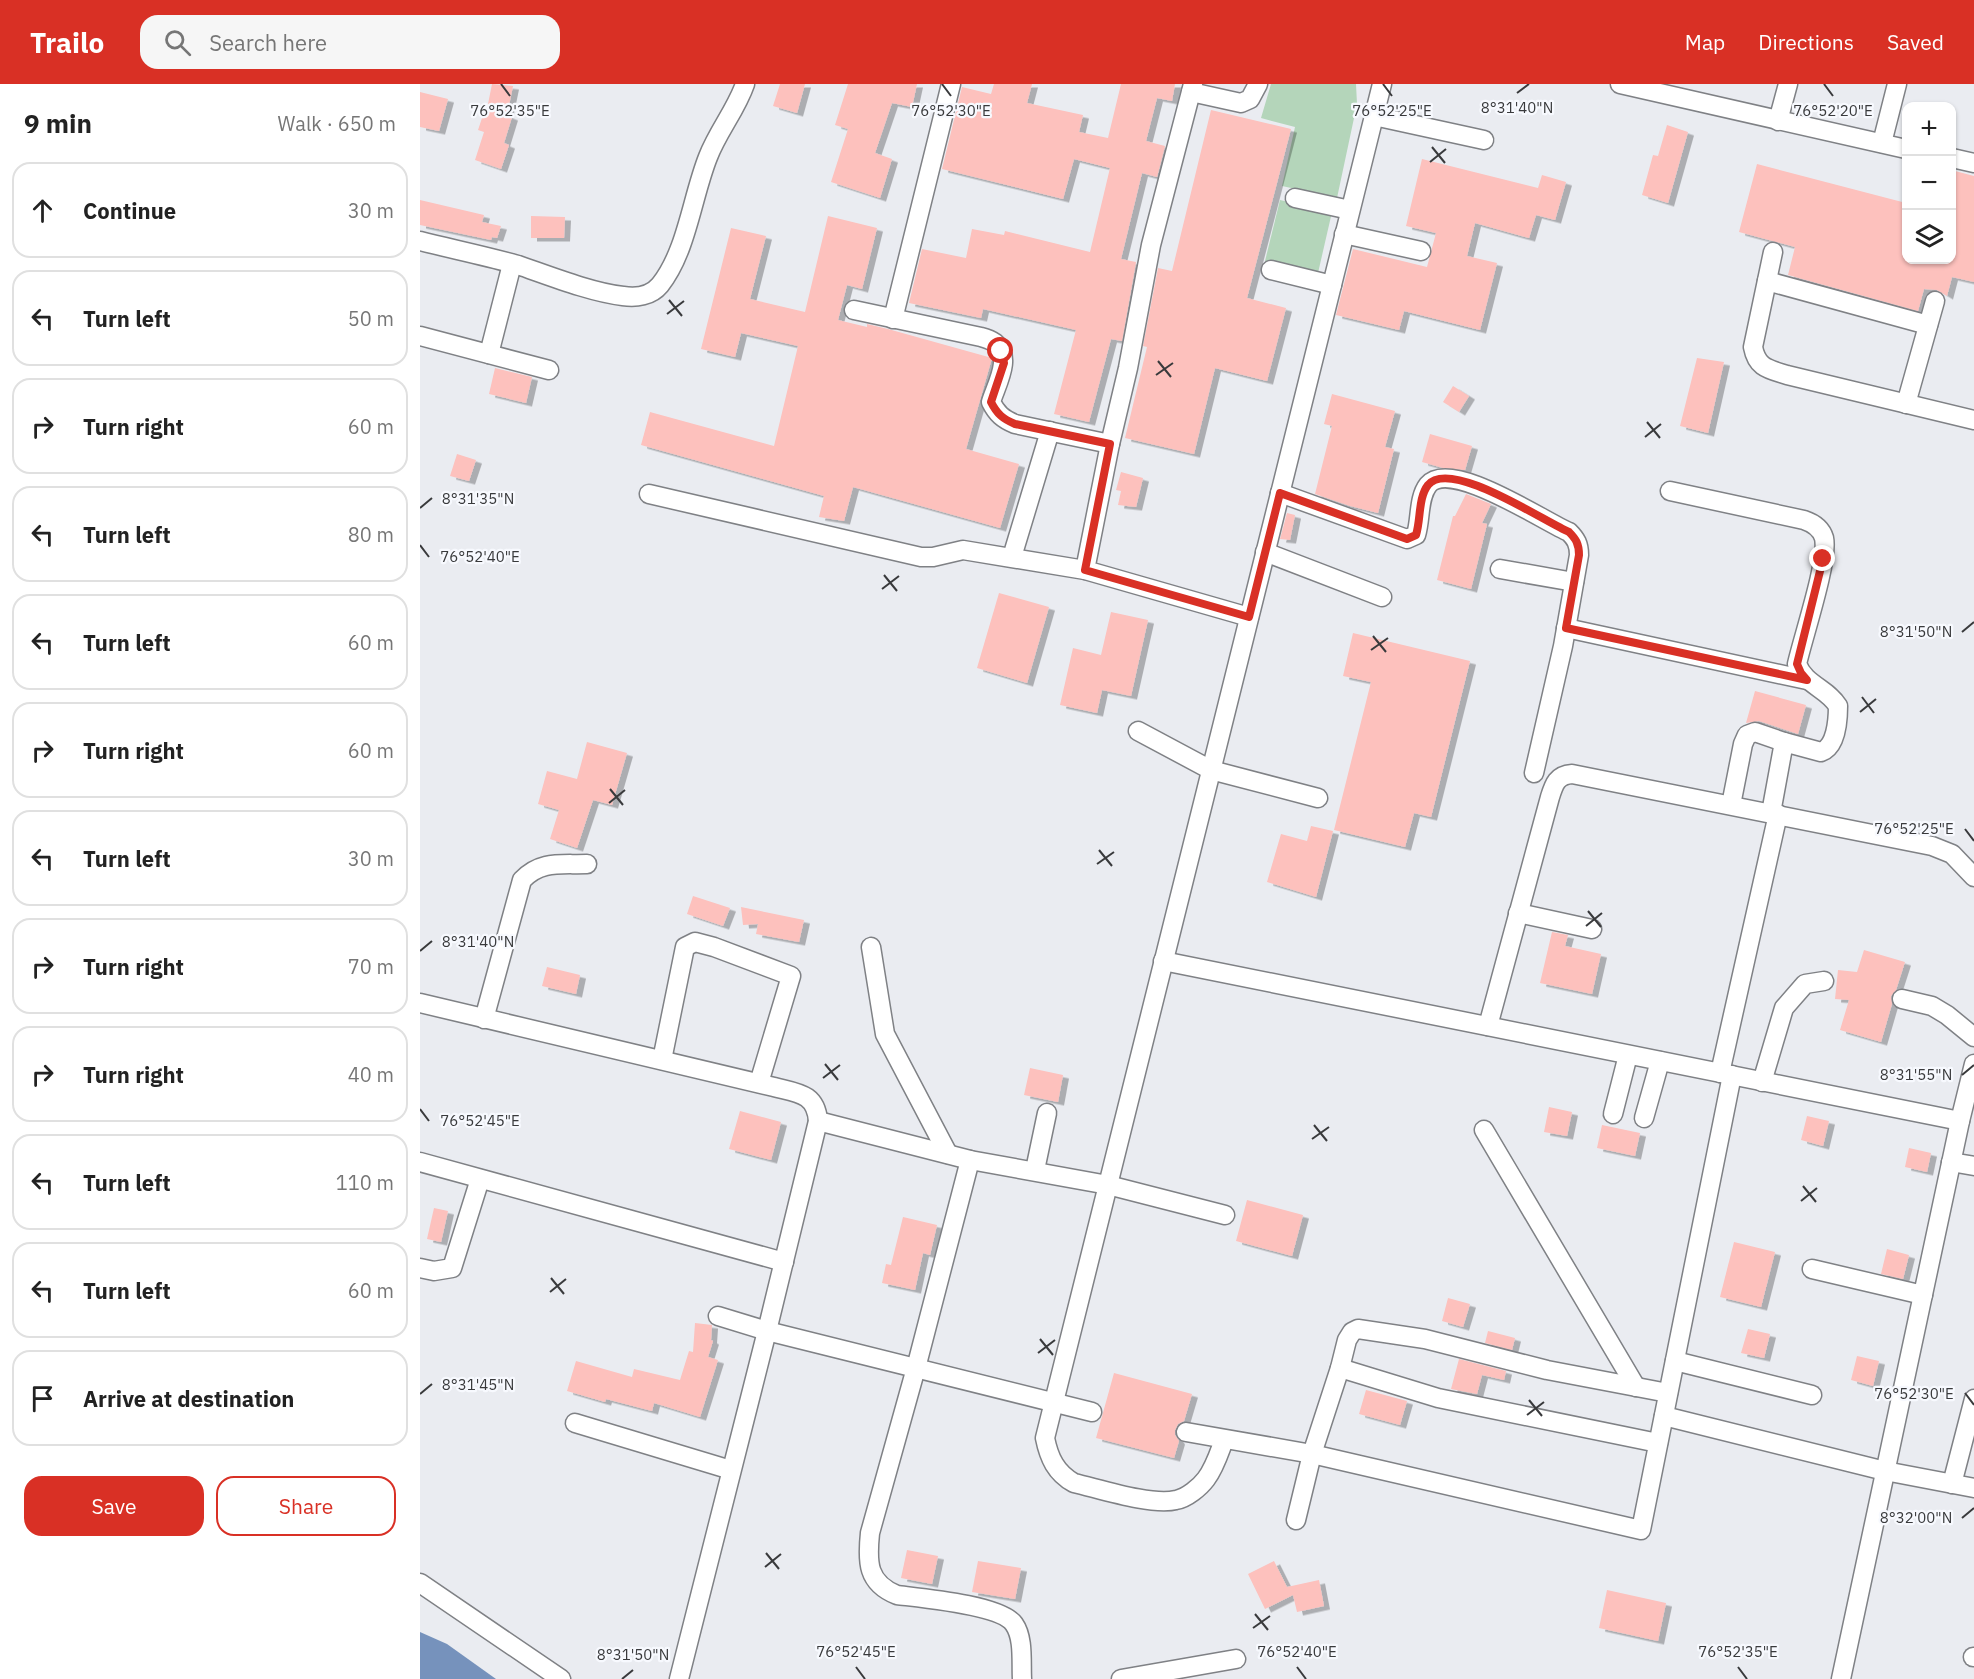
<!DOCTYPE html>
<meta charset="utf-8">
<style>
:root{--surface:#fff;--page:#f6f6f6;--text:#222;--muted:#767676;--line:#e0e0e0;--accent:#d93025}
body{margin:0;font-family:"IBM Plex Sans",sans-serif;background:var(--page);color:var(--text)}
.controls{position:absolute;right:18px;top:18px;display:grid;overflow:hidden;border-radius:12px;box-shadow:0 2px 4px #0004}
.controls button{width:54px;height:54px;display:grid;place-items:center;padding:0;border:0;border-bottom:2px solid var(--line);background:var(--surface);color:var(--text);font:30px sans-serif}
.stop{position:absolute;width:18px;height:18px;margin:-14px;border:4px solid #d93025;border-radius:50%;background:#fff}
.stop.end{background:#d93025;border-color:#fff;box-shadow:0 2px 6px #0008}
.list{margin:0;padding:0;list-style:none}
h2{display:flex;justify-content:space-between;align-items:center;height:78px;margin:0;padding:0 24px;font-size:26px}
h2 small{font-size:20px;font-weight:400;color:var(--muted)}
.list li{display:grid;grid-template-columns:39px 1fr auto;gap:18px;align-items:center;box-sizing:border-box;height:96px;margin:0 12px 12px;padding:0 12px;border:2px solid var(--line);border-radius:18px}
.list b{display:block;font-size:22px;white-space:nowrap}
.list em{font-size:20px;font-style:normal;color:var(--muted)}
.actions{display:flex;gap:12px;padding:18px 24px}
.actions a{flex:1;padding:14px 0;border:2px solid var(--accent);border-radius:18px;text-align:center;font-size:21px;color:var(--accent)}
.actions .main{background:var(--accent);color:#fff}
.icon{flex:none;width:33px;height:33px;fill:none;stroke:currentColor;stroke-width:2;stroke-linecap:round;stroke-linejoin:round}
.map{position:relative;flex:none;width:1554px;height:1595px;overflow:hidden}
header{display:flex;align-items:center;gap:36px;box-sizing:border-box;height:84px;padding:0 30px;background:var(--accent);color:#fff}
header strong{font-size:28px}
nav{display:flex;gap:33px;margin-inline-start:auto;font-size:21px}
.search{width:420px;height:54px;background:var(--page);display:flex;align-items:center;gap:15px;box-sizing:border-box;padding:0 21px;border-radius:18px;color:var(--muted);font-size:22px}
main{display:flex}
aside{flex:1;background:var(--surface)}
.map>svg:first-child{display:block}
.green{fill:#b4d5ba}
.water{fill:#7692bc}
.building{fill:#fdc1bd;filter:url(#shadow)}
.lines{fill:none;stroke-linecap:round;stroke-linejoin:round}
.minor-casing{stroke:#7f8185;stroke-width:21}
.minor{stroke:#fff;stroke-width:18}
.route{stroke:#d93025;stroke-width:8}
.ticks{fill:none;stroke:#393a3c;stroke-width:2}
.ticks-label{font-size:15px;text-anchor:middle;fill:#393a3c;stroke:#f7f9fe;stroke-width:4.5;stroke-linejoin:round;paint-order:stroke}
</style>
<header>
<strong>Trailo</strong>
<div class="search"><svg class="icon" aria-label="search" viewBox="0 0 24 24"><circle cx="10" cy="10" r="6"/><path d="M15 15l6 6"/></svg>Search here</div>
<nav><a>Map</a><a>Directions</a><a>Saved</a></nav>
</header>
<main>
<aside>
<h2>9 min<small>Walk · 650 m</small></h2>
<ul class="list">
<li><svg class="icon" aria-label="ahead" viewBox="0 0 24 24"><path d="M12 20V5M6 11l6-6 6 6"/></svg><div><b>Continue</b></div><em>30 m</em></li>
<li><svg class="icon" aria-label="left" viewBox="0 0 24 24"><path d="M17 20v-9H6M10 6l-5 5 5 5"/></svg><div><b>Turn left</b></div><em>50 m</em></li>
<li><svg class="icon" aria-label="right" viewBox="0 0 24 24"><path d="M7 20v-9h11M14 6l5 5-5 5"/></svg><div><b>Turn right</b></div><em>60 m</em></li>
<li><svg class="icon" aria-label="left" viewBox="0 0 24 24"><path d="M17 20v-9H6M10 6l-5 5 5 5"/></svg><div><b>Turn left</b></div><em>80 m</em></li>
<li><svg class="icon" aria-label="left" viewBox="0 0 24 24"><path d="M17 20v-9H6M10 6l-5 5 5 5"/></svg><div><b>Turn left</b></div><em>60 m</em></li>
<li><svg class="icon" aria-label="right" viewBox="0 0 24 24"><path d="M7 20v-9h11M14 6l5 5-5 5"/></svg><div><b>Turn right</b></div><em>60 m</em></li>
<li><svg class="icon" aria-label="left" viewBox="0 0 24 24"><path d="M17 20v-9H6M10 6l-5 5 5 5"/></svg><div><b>Turn left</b></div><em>30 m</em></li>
<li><svg class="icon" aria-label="right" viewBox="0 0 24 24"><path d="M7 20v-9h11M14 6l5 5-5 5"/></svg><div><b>Turn right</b></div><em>70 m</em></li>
<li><svg class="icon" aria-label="right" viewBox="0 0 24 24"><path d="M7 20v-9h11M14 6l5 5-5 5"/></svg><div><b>Turn right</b></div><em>40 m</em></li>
<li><svg class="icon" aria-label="left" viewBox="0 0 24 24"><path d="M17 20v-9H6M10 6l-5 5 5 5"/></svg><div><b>Turn left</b></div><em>110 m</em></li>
<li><svg class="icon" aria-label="left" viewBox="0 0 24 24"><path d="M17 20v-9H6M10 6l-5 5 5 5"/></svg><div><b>Turn left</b></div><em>60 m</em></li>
<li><svg class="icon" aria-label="arrive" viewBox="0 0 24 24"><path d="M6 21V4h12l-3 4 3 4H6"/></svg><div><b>Arrive at destination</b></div></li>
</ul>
<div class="actions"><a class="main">Save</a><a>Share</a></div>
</aside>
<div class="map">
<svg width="1554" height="1595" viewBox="0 0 1554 1595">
<defs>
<filter id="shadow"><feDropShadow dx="6" dy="3.5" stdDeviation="0" flood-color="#0004"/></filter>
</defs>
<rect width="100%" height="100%" fill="#eaecf1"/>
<g class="green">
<path d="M851,0H936L937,20L917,114L862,102L875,43L841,34Z"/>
<path d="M860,116L912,128L898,189L845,177Z"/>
</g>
<path class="water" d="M0,1548L27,1560L76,1595H0Z"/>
<g class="building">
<path d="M72,0L93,2L87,31L92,33L84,59L89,61L81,85L55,76L64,48L58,46L65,25H67Z"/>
<path d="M360,0H385L377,29L353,22Z"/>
<path d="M428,0H497L492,23L472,19L455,69L472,75L460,114L411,98L428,45L415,41Z"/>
<path d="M574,0H612L607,19L663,31L659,48L688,54L701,0H755L752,17L737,14L726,57L745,62L737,93L722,89L701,175L716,178L702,257L691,255L669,338L634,330L656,246L563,225L561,234L489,219L502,165L546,174L552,145L584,151L585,147L670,168L690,84L654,75L643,115L522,85L542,3L571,10Z"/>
<path d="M0,8L28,15L19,47L0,43Z"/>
<path d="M791,26L871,45L827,214L866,224L847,297L795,284L774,370L705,354L727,263L723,262L738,184L752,187Z"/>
<path d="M1247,41L1268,48L1248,119L1222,111L1233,71L1238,72Z"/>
<path d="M1002,75L1118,104L1122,91L1146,98L1135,136L1116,131L1109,154L1055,139L1047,172L1077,179L1060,246L984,227L979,246L916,231L933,165L1007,183L1016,149L986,142Z"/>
<path d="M1337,80L1486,119V176H1532V102L1535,87L1554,92V198L1532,193L1527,212L1517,206L1504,205L1498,227L1368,191L1375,163L1319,148Z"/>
<path d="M0,116L64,131L62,138L81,142L77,154L72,153L71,156L0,141Z"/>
<path d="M111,132L145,133L144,154H111Z"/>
<path d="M408,132L457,144L442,205L427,201L418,236L447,243V240L468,245L572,274L546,365L599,380L580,444L433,403L424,437L399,433L404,412L221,361L230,328L354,362L378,262L321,249L315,273L281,265L311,144L346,152L330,215L385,228Z"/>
<path d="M1277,274L1304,278L1288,349L1260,342Z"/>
<path d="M75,284L112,293L106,319L69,310Z"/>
<path d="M1033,302L1049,312L1039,328L1023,318Z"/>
<path d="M912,310L975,327L965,363L974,365L958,429L930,422L895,410L912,342L904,340Z"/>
<path d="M1010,350L1052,362L1045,386L1023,384L1002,378Z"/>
<path d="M37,370L56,376L49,397L30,392Z"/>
<path d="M701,388L723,394L716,423L698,421L701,407L696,406Z"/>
<path d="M1046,410L1071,420L1062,439L1067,440L1051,505L1017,496L1033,432H1035Z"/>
<path d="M867,429L875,431L870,456L860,455Z"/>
<path d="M579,509L629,523L607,599L557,584Z"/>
<path d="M691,528L728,536L711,612L682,606L677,629L640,621L653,564L681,571Z"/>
<path d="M933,549L1050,577L1011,733L994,729L985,763L914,746L951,598L923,592Z"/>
<path d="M1335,607L1386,621L1378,650L1339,637L1326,639Z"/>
<path d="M167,658L207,669L192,721L173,716L157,764L130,755L139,726L118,720L127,687L157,695Z"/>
<path d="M891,742L913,747L896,813L847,798L861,750L887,757Z"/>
<path d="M273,812L310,824L303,842L267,830Z"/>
<path d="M321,823L384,836L379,858L336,850L338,840L323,841Z"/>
<path d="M1132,848L1148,851L1145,862L1181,870L1172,910L1120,899Z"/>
<path d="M1444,866L1485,878L1476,906L1471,912L1472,920L1461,958L1420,946L1429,916L1415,915L1418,886L1437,888Z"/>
<path d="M127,883L160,891L156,910L122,902Z"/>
<path d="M610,984L643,991L638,1018L604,1011Z"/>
<path d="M1129,1023L1152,1028L1147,1052L1124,1048Z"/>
<path d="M320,1027L361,1038L351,1076L309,1065Z"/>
<path d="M1387,1032L1409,1037L1403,1062L1381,1056Z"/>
<path d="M1182,1041L1220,1049L1215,1072L1177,1064Z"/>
<path d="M1489,1064L1511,1069L1507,1088L1485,1083Z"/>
<path d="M827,1116L883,1131L872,1172L816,1157Z"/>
<path d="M14,1124L28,1127L21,1158L7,1155Z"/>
<path d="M483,1133L517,1141L510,1171L503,1169L495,1206L462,1199L466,1180L471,1181Z"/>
<path d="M1314,1158L1355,1168L1341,1223L1300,1213Z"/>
<path d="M1467,1165L1489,1171L1483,1195L1461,1190Z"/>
<path d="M1028,1214L1050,1220L1043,1243L1022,1237Z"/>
<path d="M275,1239L292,1241L291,1256L293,1257L288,1273L298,1276L280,1333L234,1319L232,1327L186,1315L185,1318L147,1307L156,1277L212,1293L214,1285L260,1296L269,1267L273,1268Z"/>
<path d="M1328,1245L1350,1250L1344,1274L1321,1269Z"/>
<path d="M1068,1247L1095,1254L1092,1266L1065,1259Z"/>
<path d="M1437,1272L1459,1277L1453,1302L1431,1296Z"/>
<path d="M1039,1275L1086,1287L1084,1296L1062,1291L1057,1310L1031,1305Z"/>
<path d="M694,1289L772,1310L764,1337L758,1340L755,1346V1351L759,1357L754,1374L676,1354Z"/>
<path d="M946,1306L987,1317L980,1341L939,1330Z"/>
<path d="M487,1466L518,1472L512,1500L481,1494Z"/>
<path d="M558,1477L601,1484L595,1515L552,1508Z"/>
<path d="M854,1477L867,1503L899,1496L904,1522L877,1528L873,1511L845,1525L828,1490Z"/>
<path d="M1187,1506L1246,1519L1238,1557L1179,1544Z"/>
</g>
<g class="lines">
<defs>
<g id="minor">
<path d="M773,0L731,161L708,284L690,360L665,486L829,533"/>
<path d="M1200,0L1486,65"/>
<path d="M771,8L821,19L830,15L838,0"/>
<path d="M954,32L1064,56"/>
<path d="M1358,37L1368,0"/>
<path d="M1462,59L1477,0"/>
<path d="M1532,74L1554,79"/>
<path d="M875,114L930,126"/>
<path d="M924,150L1001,167"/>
<path d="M0,157C32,165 66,172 98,181C130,192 170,208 203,212C216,214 231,212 240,201C267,167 272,113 288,73C298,47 316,26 325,0"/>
<path d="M1353,168L1333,263C1337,284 1348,285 1367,291L1554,336"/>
<path d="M851,186L912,201"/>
<path d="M1347,197L1508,241"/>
<path d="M434,226L561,253C565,254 571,256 575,259C593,273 576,301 571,318C577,330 583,335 595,340L690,360"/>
<path d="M473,235L531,0"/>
<path d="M0,252L129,286"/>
<path d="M69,270L92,180"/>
<path d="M1486,320L1515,217"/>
<path d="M1250,407L1384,436C1393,439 1401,444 1404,454C1409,476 1383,553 1377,580C1385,601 1407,604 1418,622C1418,637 1416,663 1401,668L1364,658L1351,729"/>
<path d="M860,409L987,455L996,451C1001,435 998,414 1008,401C1030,374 1123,437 1149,448C1156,455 1159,460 1159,471L1143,562L1114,689"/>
<path d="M229,410L501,473H513L543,466L665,486"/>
<path d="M845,468L962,513"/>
<path d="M592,473L630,347"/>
<path d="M1080,485L1154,498"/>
<path d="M1146,544L1387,596"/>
<path d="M718,647L791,686L898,714"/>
<path d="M1311,721L1323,660L1327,651L1335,648L1364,658"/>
<path d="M1098,829L1172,845"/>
<path d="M451,863L465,950L528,1070"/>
<path d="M743,877L1540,1037L1421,1595"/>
<path d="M1482,915L1512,922L1527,931L1554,953"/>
<path d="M0,919L354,1003C377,1009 396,1009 398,1037L347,1247L259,1595"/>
<path d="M64,935L102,796C121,776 141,781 167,780"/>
<path d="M1068,942L1130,713C1134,700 1137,691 1152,690L1512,762L1532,770L1554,793"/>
<path d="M242,976L265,863L275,858L294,863L371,892L339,999"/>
<path d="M1300,989L1358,730"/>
<path d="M1342,998L1364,924L1385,900L1404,897"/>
<path d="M1193,1030L1208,971"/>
<path d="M1224,1034L1240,977"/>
<path d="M398,1037L550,1076L688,1101L805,1131"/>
<path d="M1540,1037L1554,980"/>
<path d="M1064,1046L1216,1303"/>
<path d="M550,1076L496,1284L450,1449C447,1478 447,1499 477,1511C501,1514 581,1521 594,1540C604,1554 601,1578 602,1595"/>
<path d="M0,1078L364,1178"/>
<path d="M1531,1078L1554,1082"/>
<path d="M615,1086L627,1029"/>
<path d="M0,1184L14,1187L32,1184L60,1095"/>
<path d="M1392,1185L1503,1211"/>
<path d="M298,1232L347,1247L672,1328"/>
<path d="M1255,1277L1392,1311"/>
<path d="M920,1284L1018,1314L1238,1359"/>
<path d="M1244,1332L1465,1387L1554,1404"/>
<path d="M155,1339L311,1386"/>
<path d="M766,1348L892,1370L1221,1446L1312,991"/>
<path d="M804,1356C799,1369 795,1383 786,1395C780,1403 767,1414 756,1416C732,1422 680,1405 654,1399C636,1389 629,1374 625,1354L962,0"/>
<path d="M1532,1400L1554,1315"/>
<path d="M876,1436L892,1370L920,1284L927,1256L932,1248L938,1245L1005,1255L1127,1286L1248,1309"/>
<path d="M0,1499L141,1595"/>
<path d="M1553,1573H1554"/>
<path d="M701,1595L816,1575"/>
</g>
</defs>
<use href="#minor" class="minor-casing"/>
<use href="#minor" class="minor"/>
</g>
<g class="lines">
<path class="route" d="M581,267L584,279L571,318C577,330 583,335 595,340L690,360L665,486L829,533L860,409L987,455L996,451C1001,435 998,414 1008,401C1030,374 1123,437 1149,448C1156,455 1159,460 1159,471L1146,544L1387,596L1381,589L1377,580L1403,475"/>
</g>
<path class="ticks" d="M81,0L90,12M522,0L531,12M963,0L972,12M1404,0L1413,12M1097,9L1109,0M1012,63L1025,79M1010,78L1026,65M249,216L262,232M247,230L264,217M738,277L751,293M736,291L753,279M1227,338L1240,354M1225,353L1241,340M0,424L12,414M0,461L9,473M464,491L477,507M462,505L479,492M1542,548L1554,538M953,552L966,568M951,566L968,554M1442,613L1454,629M1440,628L1456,615M190,705L203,721M189,719L205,706M1545,745L1554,757M679,766L692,782M677,780L694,768M1168,827L1181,843M1166,842L1182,829M0,867L12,857M405,980L418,996M1542,991L1554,981M403,994L420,981M0,1025L9,1037M894,1041L907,1057M892,1055L909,1043M1383,1102L1396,1118M1381,1117L1397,1104M131,1194L144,1210M130,1208L146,1195M620,1255L633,1271M618,1269L635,1256M1545,1309L1554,1321M0,1310L12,1300M1109,1316L1122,1332M1107,1331L1124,1318M1542,1434L1554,1424M346,1469L359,1485M345,1483L361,1470M835,1530L848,1546M833,1544L850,1532M436,1583L445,1595M877,1583L886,1595M1318,1583L1327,1595M202,1595L213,1586"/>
<g class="ticks-label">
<text x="1097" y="29">8°31'40"N</text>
<text x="90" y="32">76°52'35"E</text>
<text x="531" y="32">76°52'30"E</text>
<text x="972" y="32">76°52'25"E</text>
<text x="1413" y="32">76°52'20"E</text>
<text x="58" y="420">8°31'35"N</text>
<text x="60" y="478">76°52'40"E</text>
<text x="1496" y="553">8°31'50"N</text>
<text x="1494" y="750">76°52'25"E</text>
<text x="58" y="863">8°31'40"N</text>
<text x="1496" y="996">8°31'55"N</text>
<text x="60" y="1042">76°52'45"E</text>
<text x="58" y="1306">8°31'45"N</text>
<text x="1494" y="1315">76°52'30"E</text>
<text x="1496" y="1439">8°32'00"N</text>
<text x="436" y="1573">76°52'45"E</text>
<text x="877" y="1573">76°52'40"E</text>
<text x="1318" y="1573">76°52'35"E</text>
<text x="213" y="1576">8°31'50"N</text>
</g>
</svg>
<div class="controls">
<button>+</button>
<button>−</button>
<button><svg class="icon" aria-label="layers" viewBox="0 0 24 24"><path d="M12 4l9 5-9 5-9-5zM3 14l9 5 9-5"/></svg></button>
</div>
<div class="stop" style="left:581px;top:267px"></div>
<div class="stop end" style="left:1403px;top:475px"></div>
</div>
</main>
